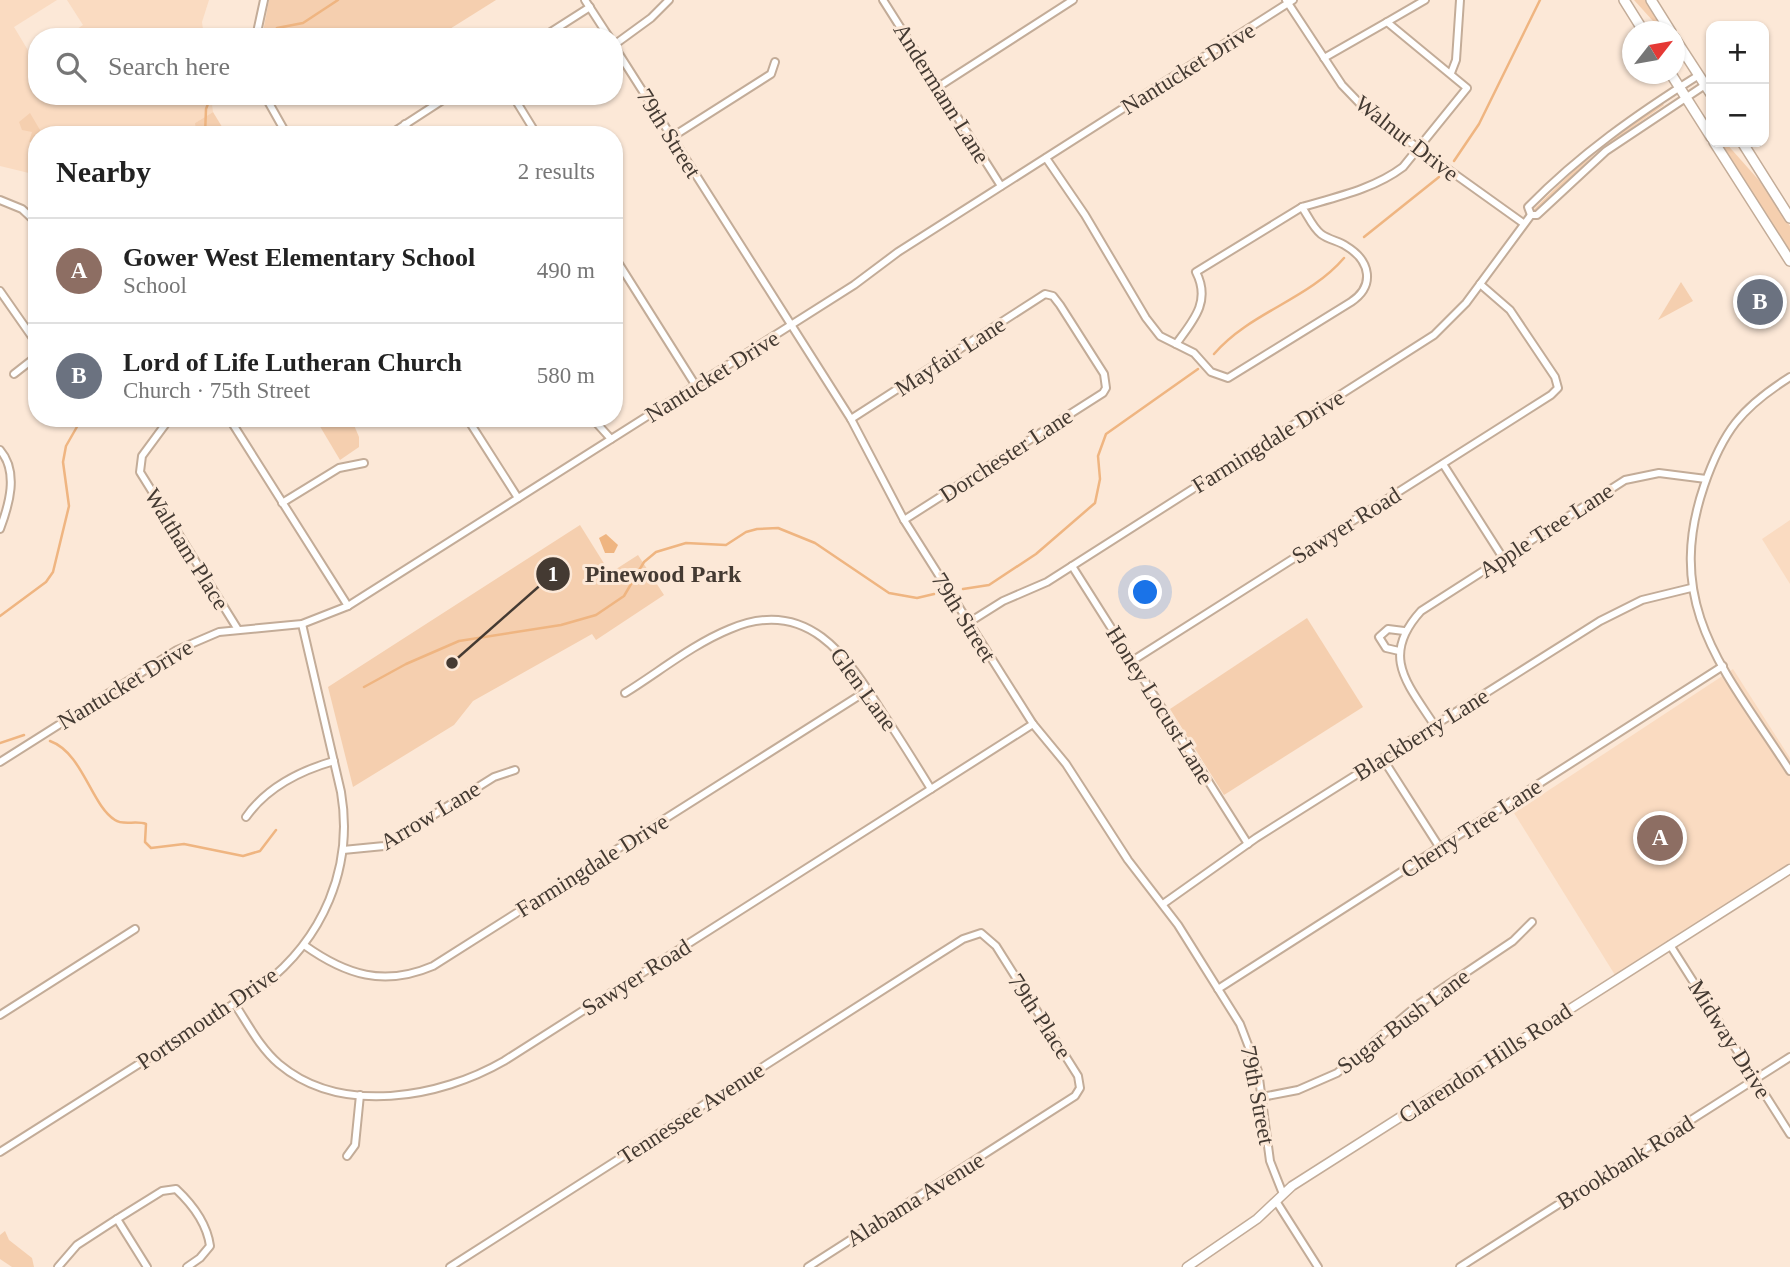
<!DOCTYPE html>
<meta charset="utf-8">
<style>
:root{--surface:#fff;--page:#f2f2f2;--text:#222;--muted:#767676;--line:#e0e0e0;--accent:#111827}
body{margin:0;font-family:Georgia,serif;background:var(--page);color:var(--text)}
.controls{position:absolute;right:21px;top:21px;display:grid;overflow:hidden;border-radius:14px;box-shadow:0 2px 5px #0004}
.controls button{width:63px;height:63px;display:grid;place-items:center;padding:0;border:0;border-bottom:2px solid var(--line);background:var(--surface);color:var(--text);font:35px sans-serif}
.compass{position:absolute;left:1622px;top:21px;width:63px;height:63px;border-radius:50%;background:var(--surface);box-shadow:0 2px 5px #0004;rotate:59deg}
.you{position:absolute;left:1146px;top:593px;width:24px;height:24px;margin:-18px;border:5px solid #fff;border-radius:50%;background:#1a73e8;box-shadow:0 0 0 10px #1a73e833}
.badge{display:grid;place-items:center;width:46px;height:46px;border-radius:50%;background:var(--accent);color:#fff;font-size:23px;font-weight:700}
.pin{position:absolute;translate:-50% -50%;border:4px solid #fff;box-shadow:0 2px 7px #0006}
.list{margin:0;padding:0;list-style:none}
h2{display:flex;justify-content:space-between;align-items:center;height:91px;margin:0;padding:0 28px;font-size:30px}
h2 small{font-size:23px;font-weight:400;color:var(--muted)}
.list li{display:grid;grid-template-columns:46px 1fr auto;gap:21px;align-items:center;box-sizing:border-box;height:105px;padding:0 28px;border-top:2px solid var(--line)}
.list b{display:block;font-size:26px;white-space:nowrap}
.list p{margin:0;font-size:23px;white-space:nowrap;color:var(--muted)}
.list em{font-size:23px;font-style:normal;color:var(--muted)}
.icon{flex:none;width:38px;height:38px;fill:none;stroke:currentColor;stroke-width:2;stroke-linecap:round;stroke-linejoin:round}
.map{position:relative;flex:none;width:1790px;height:1267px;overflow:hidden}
.search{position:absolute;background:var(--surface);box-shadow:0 2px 5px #0004;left:28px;top:28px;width:595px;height:77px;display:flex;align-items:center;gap:18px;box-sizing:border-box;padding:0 24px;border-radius:28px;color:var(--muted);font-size:26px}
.panel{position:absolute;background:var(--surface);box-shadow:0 2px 5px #0004;left:28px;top:126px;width:595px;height:301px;border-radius:28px}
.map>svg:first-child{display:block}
.built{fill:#fadbc1}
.green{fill:#f5cfaf}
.water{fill:#efb581}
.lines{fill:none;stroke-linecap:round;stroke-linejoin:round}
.stream{stroke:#efb581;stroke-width:2.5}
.minor-casing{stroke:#c3ac98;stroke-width:10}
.tertiary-casing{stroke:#c3ac98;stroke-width:11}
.secondary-casing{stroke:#c3ac98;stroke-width:12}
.minor{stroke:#fff;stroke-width:6}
.tertiary{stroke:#fff;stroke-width:8}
.secondary{stroke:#fff;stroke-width:9}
.labels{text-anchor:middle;stroke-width:6;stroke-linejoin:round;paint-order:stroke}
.street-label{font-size:23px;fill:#443a32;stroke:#fce8d7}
.leader{fill:none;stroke:#443a32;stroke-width:2.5}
.callout-dot{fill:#443a32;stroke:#fce8d7;stroke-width:2.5}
.mark-label{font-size:21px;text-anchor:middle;font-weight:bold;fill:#fff}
.callout-label{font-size:24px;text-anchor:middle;font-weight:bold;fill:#443a32;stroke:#fce8d7;stroke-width:6;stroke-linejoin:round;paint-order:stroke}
</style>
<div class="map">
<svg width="1790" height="1267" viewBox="0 0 1790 1267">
<rect width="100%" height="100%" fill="#fce8d7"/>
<g class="built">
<path d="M0,0H57L14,27L32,57L37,55V96H211L213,112L195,123L196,135H37V175L0,166Z"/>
<path d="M67,0H209L202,22L204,37H65L83,25Z"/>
<path d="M1790,520V584L1762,539Z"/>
<path d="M1733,669L1790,758V863L1615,975L1514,813Z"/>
</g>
<g class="green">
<path d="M269,0H496L437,37H262Z"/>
<path d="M1634,0H1645L1665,31H1662Z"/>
<path d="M1662,103L1664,105L1596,153L1534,213L1531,212L1593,152Z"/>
<path d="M213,112L227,135H196L195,123Z"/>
<path d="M30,113L43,135H37L35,144L29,142L32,132L22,130L19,122Z"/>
<path d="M1720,142H1725L1764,186L1790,226V252Z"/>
<path d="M1681,282L1693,301L1658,320Z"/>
<path d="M315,418H351L359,437V447L340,460Z"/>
<path d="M580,525L610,573L638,555L664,595L596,640L592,634L473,701L454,725L353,787L328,687Z"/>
<path d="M1307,618L1363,707L1224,795L1170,709Z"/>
<path d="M5,1231L9,1240L32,1258L34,1267H12L0,1259V1235Z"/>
</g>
<path class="water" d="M606,534L618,545L614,553H605L599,538Z"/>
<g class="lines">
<g class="stream">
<path d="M271,37L277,28L303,23L338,0"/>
<path d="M205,135L206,109L211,96"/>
<path d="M1454,161L1479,124L1540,0"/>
<path d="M1364,237L1439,177"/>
<path d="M1214,354C1250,312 1308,300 1344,258"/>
<path d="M963,589L989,585L1036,554L1095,503L1100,479L1098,456L1106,434L1198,369"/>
<path d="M0,616L46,582L53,572L69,506L63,462L66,446L82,418"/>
<path d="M364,687L406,664L459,641L561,625L596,615L624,596L644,562L656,552L686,543L726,545L746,532L757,529L778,528L815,543L889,593L917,598L934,594"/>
<path d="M50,741C83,753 91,805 115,820C123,826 136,820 146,824L145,842L151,848L184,844L243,856L260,851L276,830"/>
<path d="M0,743L24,735"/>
</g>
<defs>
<g id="minor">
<path d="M585,0L609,37"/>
<path d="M883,0L1001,186"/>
<path d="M1286,0L1342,85L1368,112L1523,223"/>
<path d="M256,37L264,0"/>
<path d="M543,37L590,7"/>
<path d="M614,45L651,18L669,0"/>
<path d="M614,46L851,419L904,520L1033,724L1066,764L1128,860L1178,925L1240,1024L1258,1071L1270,1161L1283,1194"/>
<path d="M1324,58L1387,22"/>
<path d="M1451,73L1456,60L1460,0"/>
<path d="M938,87L1073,0"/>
<path d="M265,96L287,135"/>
<path d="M513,96L537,135"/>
<path d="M405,124L412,135"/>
<path d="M389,135L449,96"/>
<path d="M672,137L771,74L775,62"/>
<path d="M1046,158L1085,215L1146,318L1160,336L1194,353L1211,372L1228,378L1351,302C1375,286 1371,261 1346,246C1339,241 1329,240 1321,234C1313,228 1308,216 1302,207C1336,197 1374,189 1403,167L1467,88L1387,22L1425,0"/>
<path d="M0,200L22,209L37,223"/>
<path d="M1531,215L1528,207C1580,154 1637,114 1699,75"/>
<path d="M614,256L696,386"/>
<path d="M0,291L37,344"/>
<path d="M1176,344C1194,320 1211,301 1196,272L1302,207"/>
<path d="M14,374L37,356"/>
<path d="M1790,377C1741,408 1723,431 1704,486C1662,609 1728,674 1790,771"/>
<path d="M170,418L142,456L140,472L237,628"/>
<path d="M229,418L348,606"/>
<path d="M467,418L518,498"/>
<path d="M592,418L611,439"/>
<path d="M851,419L1045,294L1053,296L1060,305L1104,374L1106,388L1103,393L904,520"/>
<path d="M0,450C19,472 9,505 0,529"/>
<path d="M1443,464L1503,558"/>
<path d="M282,503L339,468L364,463"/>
<path d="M1072,566L1248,844"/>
<path d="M968,623L1003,601L1047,582L1434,335L1466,303L1531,215H1537L1606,151L1705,85"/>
<path d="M1399,651L1386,648L1379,637L1388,629L1404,631"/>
<path d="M1132,661L1551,395L1558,388L1555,377L1510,310L1480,284"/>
<path d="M625,693C659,672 693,644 730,629C807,596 847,656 882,712C899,737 915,763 931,789"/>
<path d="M1435,726C1407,683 1380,656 1421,611L1625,480L1659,473L1706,479"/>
<path d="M1383,759L1440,848"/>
<path d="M0,762L177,650L219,632L302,624L348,606L854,285L898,252L1293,0"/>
<path d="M246,817C267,787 299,771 334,761"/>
<path d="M343,850L384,846L494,777L515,770"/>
<path d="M1163,904L1256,838L1600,621L1642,600L1691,588"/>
<path d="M304,945C346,975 384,987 433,966L868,690"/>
<path d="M1670,945L1790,1134"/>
<path d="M1218,989L1723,666"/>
<path d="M234,1003C248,1024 260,1048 279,1064C341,1116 440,1098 504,1061L1033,724"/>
<path d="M0,1015L135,929"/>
<path d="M1262,1097L1298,1090L1337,1073L1419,1004L1513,941L1532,922"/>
<path d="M0,1152L262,986C323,939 354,868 341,792L302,624"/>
<path d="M347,1156L355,1145L360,1095"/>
<path d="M1276,1201L1318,1267"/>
<path d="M58,1267L77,1245L117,1219"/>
<path d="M147,1267L117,1219L162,1191L176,1189C192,1204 207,1224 210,1246L200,1258L187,1267"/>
<path d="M450,1267L933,958L963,939L981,933L996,946L1078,1076L1080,1088L1075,1096L808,1267"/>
<path d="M1460,1267L1790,1057"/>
</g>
<path id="tertiary" d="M1187,1267L1257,1219L1292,1186L1790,869"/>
<g id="secondary">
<path d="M1624,0L1644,32"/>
<path d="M1651,0L1671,32"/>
<path d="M1674,37L1711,94"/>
<path d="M1671,74L1711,137"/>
<path d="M1714,142L1790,261"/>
<path d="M1742,142L1790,218"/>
</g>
</defs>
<use href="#minor" class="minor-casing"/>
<use href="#tertiary" class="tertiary-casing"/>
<use href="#secondary" class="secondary-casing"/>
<use href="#minor" class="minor"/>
<use href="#tertiary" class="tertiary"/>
<use href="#secondary" class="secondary"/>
</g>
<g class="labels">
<g class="street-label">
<text transform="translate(1188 68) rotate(-32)" y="8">Nantucket Drive</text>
<text transform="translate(942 93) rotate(58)" y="8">Andermann Lane</text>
<text transform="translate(669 133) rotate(58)" y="8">79th Street</text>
<text transform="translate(1407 138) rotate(38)" y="8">Walnut Drive</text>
<text transform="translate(950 356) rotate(-33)" y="8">Mayfair Lane</text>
<text transform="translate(712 376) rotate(-32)" y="8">Nantucket Drive</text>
<text transform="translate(1268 441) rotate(-32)" y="8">Farmingdale Drive</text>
<text transform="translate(1006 455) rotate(-33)" y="8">Dorchester Lane</text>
<text transform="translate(1346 525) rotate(-32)" y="8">Sawyer Road</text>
<text transform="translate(1546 530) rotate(-33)" y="8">Apple Tree Lane</text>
<text transform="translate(187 549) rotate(58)" y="8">Waltham Place</text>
<text transform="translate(964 617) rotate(58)" y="8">79th Street</text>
<text transform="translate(125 684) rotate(-31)" y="8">Nantucket Drive</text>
<text transform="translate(864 689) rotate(54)" y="8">Glen Lane</text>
<text transform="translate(1160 705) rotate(58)" y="8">Honey Locust Lane</text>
<text transform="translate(1421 734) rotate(-32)" y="8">Blackberry Lane</text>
<text transform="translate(430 815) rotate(-31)" y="8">Arrow Lane</text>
<text transform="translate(1471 828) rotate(-33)" y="8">Cherry Tree Lane</text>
<text transform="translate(592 865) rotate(-32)" y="8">Farmingdale Drive</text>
<text transform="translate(636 977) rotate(-32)" y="8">Sawyer Road</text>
<text transform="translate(1040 1016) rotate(57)" y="8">79th Place</text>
<text transform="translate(207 1018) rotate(-34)" y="8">Portsmouth Drive</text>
<text transform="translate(1403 1021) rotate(-37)" y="8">Sugar Bush Lane</text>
<text transform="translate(1730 1039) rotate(58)" y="8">Midway Drive</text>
<text transform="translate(1485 1063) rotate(-33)" y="8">Clarendon Hills Road</text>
<text transform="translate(1258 1095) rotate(79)" y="8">79th Street</text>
<text transform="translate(691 1113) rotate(-33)" y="8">Tennessee Avenue</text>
<text transform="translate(1625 1162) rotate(-32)" y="8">Brookbank Road</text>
<text transform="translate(915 1199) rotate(-32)" y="8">Alabama Avenue</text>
</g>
</g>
<path class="leader" d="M452 663L553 574"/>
<g class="callout-dot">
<circle cx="452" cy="663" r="7"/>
<circle cx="553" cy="574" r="18"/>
</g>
<g class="mark-label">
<text x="553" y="581">1</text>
</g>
<g class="callout-label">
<text x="663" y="582">Pinewood Park</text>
</g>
</svg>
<div class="controls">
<button>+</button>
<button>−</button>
</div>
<svg class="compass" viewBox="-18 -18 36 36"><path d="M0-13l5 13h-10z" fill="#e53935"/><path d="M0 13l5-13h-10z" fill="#767676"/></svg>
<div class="you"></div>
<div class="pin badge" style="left:1660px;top:838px;background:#8d6e63">A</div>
<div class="pin badge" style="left:1760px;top:302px;background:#6b7280">B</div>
<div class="search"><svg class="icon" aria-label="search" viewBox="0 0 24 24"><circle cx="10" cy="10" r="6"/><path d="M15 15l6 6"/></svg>Search here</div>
<section class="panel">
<h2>Nearby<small>2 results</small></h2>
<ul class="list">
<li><span class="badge" style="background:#8d6e63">A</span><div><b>Gower West Elementary School</b><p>School</p></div><em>490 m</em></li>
<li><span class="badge" style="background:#6b7280">B</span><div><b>Lord of Life Lutheran Church</b><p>Church · 75th Street</p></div><em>580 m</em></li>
</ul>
</section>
</div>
